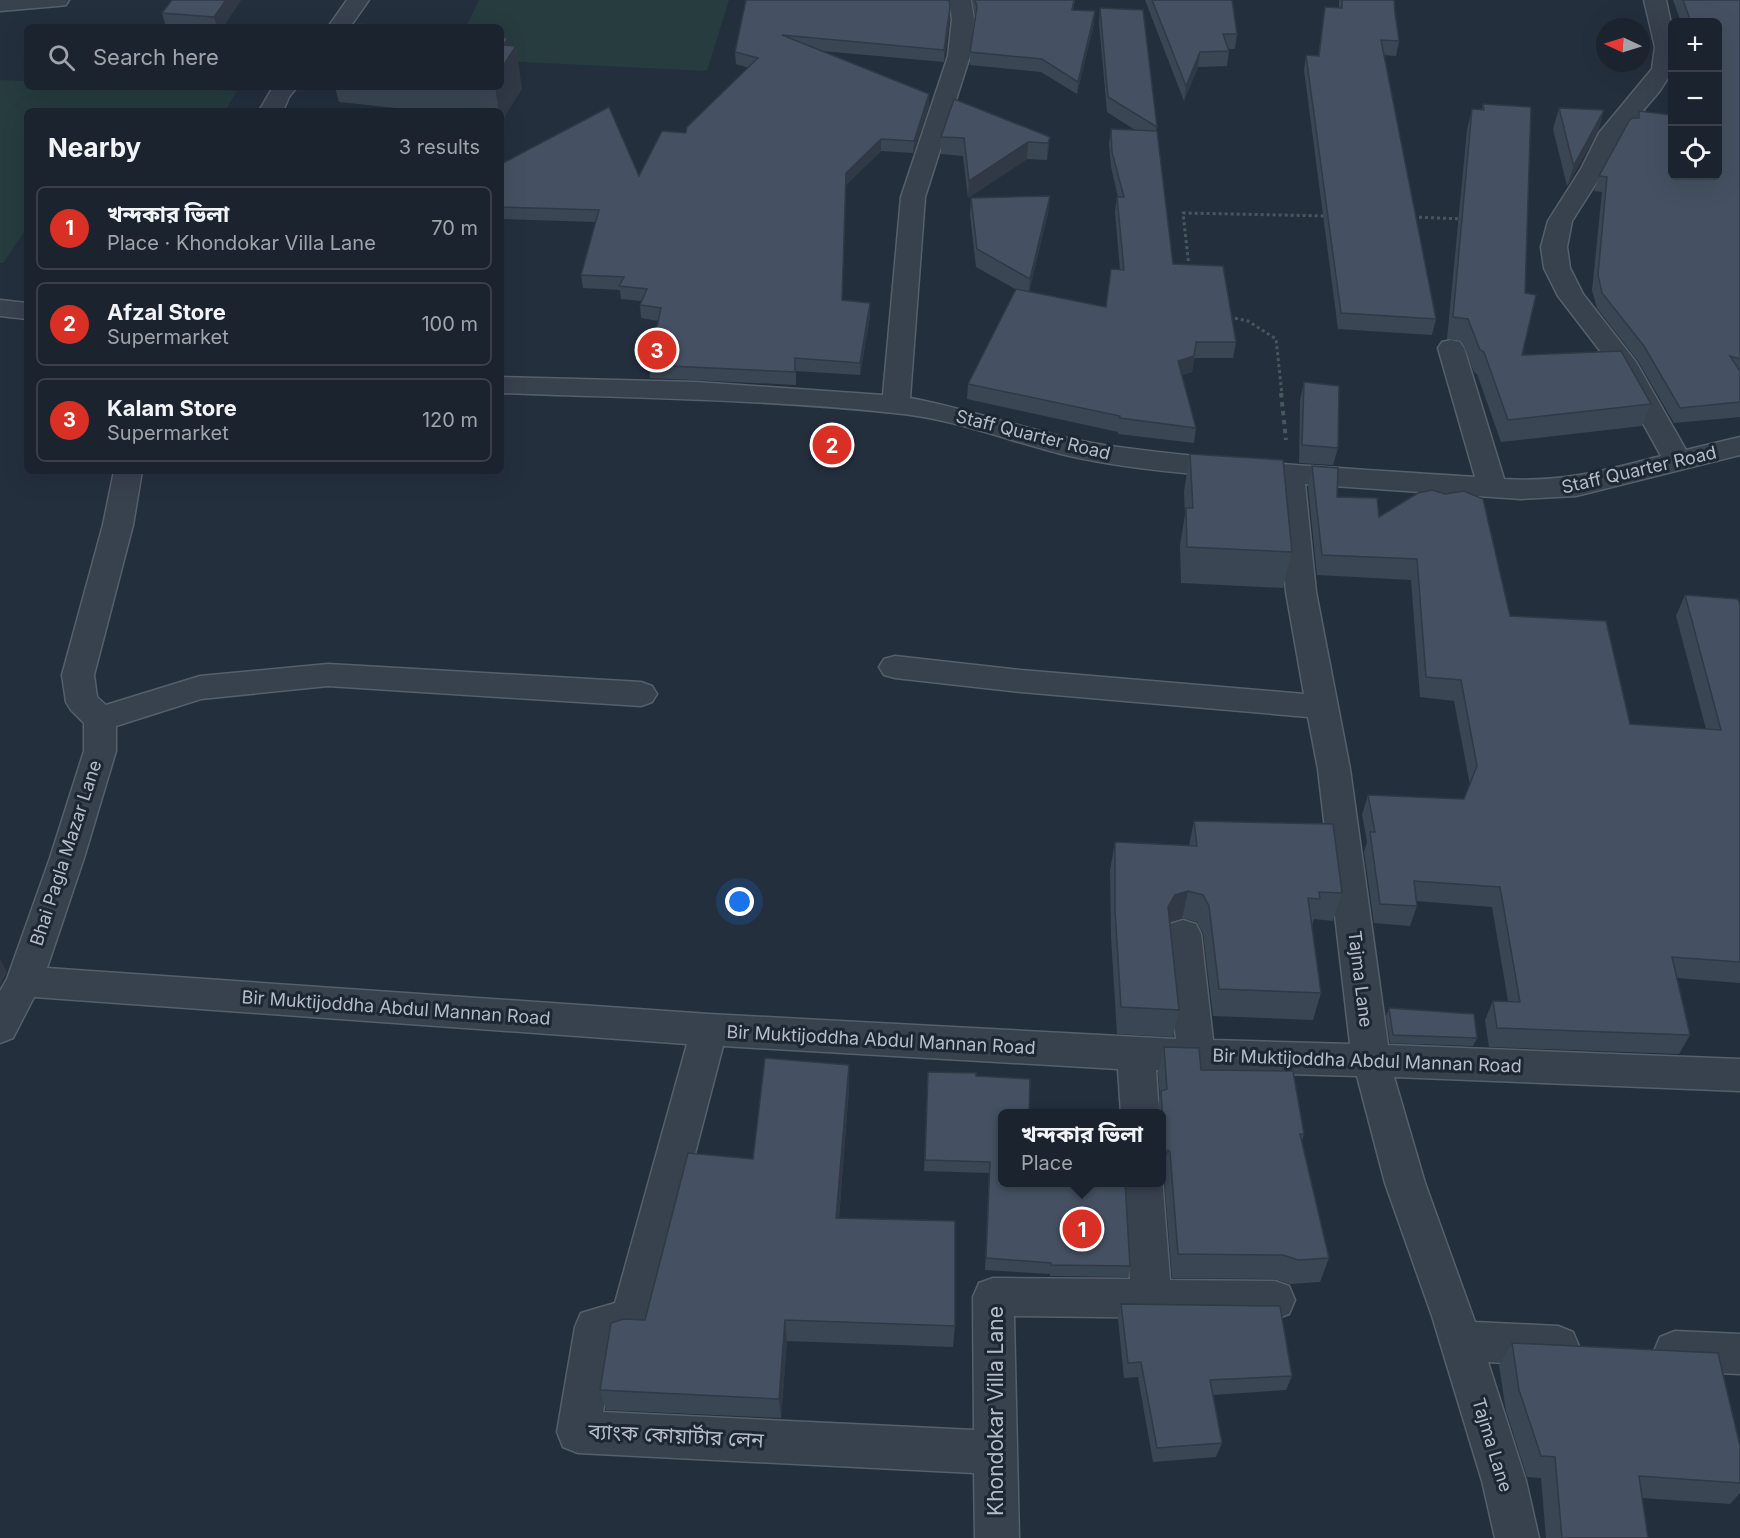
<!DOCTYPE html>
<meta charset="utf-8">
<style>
:root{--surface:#1b232e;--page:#242b36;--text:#f1f3f6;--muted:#a0a4aa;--line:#39404a;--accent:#d93025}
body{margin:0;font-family:Inter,"Noto Sans Bengali",sans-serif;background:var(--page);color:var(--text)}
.controls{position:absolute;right:18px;top:18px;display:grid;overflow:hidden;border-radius:9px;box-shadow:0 6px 24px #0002}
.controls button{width:54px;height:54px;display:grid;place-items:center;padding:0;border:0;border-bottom:2px solid var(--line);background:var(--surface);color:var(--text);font:30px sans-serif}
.compass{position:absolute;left:1596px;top:18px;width:54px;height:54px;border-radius:50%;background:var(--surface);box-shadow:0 6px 24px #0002;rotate:274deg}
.you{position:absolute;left:740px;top:902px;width:21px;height:21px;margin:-15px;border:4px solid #fff;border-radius:50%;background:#1a73e8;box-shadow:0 0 0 9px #1a73e833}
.badge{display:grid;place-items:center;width:39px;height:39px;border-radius:50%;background:var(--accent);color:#fff;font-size:20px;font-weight:700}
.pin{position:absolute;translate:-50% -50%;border:3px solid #fff;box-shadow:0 2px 6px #0006}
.popup{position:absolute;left:998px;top:1109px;width:168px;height:78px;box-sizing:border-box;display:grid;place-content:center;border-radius:9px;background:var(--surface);filter:drop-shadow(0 2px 4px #0005);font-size:20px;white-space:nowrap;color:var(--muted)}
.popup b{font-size:22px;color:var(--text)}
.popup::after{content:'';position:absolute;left:50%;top:100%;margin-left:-12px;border:12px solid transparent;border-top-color:var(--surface)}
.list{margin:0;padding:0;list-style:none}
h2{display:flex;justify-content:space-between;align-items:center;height:78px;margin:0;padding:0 24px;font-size:26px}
h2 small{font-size:20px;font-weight:400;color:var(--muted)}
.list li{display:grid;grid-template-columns:39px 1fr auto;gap:18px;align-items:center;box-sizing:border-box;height:84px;margin:0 12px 12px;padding:0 12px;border:2px solid var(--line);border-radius:9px}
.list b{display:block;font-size:22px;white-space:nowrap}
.list p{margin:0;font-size:20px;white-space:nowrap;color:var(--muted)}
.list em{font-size:20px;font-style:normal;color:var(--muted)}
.icon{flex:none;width:33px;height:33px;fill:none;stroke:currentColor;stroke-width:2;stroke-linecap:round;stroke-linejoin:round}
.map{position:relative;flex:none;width:1740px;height:1538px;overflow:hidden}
.search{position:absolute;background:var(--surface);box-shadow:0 6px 24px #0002;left:24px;top:24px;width:480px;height:66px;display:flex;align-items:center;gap:15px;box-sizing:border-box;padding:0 21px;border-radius:9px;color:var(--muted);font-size:22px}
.panel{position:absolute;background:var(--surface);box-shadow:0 6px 24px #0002;left:24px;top:108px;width:480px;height:366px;border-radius:9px}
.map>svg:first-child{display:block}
.green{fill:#263c3f}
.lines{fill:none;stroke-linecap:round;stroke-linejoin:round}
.minor-casing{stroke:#565f6c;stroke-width:3}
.path-far1{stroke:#44595c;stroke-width:3;stroke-dasharray:3 3;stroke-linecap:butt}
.path{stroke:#44595c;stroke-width:4;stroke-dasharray:4.5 4.5;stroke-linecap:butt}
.minor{fill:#38414e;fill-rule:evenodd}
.wall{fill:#3b4654}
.shaded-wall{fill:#303945}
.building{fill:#455162;stroke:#303945;stroke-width:1.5}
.labels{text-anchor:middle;stroke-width:6;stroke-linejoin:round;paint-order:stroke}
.street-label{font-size:18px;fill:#b4bcc9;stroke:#1d2633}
.near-street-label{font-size:21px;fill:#b4bcc9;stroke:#1d2633}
</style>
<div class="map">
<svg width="1740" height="1538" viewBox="0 0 1740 1538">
<rect width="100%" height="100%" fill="#242f3e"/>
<g class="green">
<path d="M479,0H729L707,71L501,61V27H466Z"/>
<path d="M0,80L27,81V87H155L237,91L225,111H27V228L3,263H0Z"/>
</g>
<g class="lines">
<defs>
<g id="minor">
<path d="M0,0H69L66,5L58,6L0,11Z"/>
<path d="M347,0H369L350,27H328Z"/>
<path d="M949,0H971L974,19L970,56L925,197L910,398C980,411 1047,438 1118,447C1236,463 1356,469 1475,477L1438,348L1442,342L1451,340L1460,342L1464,348L1504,479C1562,483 1606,470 1661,456L1611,365L1558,296L1544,268L1541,247L1548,221L1581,169L1599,133L1652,69L1655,47L1644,0H1666L1672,28V72L1659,92L1622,135L1605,169L1572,221L1567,247L1570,268L1583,294L1636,362L1686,450L1740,437V455L1576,496L1521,499L1305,484L1316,592L1350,769L1388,1045L1740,1059V1091L1394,1077L1425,1183L1475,1322L1558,1326L1573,1332L1579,1346L1573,1360L1558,1366L1488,1362L1526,1481L1539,1538H1495L1482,1481L1432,1316L1385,1183L1357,1076L1156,1070L1159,1114H1121L1118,1069L723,1046L652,1318L646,1332L614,1342L603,1412L974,1430L973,1297L979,1283L993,1278L1130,1279L1124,1182H1162V1177L1170,1280L1275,1281L1289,1286L1295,1300L1289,1314L1275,1319L1014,1316L1019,1538H975L974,1473L578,1453L563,1447L557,1432L575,1327L581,1313L615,1303L687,1044L34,997L13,1038L0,1043V991L7,979L50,858L84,751V723L71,710L66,702L62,675L103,525L114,471H142L133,525L94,675L97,697L106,705L200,676L328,664L641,682L652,686L657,694L652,702L641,706L328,686L201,699L116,726V751L84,858L47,968L709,1014L1176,1039L1165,934L1170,924L1183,920L1196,924L1201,934L1213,1040L1350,1044L1318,769L1308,717L1021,692L895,678L884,675L879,667L884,659L895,656L1021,670L1304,694L1286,592L1276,482C1205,474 1131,471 1061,454C1006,440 951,418 894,413C764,399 632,398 501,393V377L696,382L883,395L901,197L948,56L952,19Z"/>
<path d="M273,87H297L289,97L283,111H259Z"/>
<path d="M0,300L27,303V319L0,316Z"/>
<path d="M1675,1331L1740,1334V1374L1675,1371L1660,1365L1654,1351L1660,1337Z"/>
</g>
</defs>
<use href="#minor" class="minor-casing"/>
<g class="path-far1">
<path d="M1413,217L1462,219"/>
<path d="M1189,267L1183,213L1327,216"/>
<path d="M1229,317L1248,321L1276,339L1282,395"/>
</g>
<path class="path" d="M1281,393L1286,440"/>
<use href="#minor" class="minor"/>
</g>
<g class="wall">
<path d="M172,0H241L223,27H166L162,13Z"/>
<path d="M746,0L950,7V19L944,62L822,51L929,106L913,153L881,151L846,185L842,300L870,316L860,375L796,371V385L650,378L649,365L658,321L641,318L640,305L642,301L621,299L620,290L583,288L581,275L596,222L501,219V164L639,176L686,133L749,68L736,64L735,52Z"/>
<path d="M972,0H1075L1073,10L1094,23L1077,94L1041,72L970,65V52L975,16Z"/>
<path d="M1145,0H1232L1237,34L1235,49H1228L1229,51L1227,66L1198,67L1184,101Z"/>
<path d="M1339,0H1394L1395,13L1399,41L1396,56L1384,55L1436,319L1432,335L1338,329L1304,70L1306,55L1318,56L1325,7L1339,8Z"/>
<path d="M1673,0H1740V417L1674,423L1638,361L1597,308L1592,290L1602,192L1594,191L1599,176L1637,118L1639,111L1672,176L1718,22H1681Z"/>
<path d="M1100,8L1157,127L1156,131L1173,264L1236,342L1233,358H1194L1192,372L1182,375L1196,428L1194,443L1118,434V432L967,399L968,384L1017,290L976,267L970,215L971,198L1050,196L1048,213L1029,292L1106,307L1120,270L1115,212L1117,197H1118L1111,167L1109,144L1111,129L1135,130L1107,112L1099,23Z"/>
<path d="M509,45L522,89L501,111H424L339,102L335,87H501Z"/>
<path d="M1483,104L1522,355L1651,404L1642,426L1501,442L1477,374L1474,372L1462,341L1447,339L1467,130L1472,109L1482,110Z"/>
<path d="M1559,108L1604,110L1598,131L1567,186L1553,129Z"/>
<path d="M941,137H1050L1047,160L1027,159L968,198L963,156L941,154Z"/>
<path d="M27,259V272L24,263Z"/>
<path d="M1304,382L1338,448L1333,465L1299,463L1300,400Z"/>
<path d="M1190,454L1292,552L1283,588L1181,583L1180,545L1185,515L1184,491Z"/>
<path d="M1312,466L1337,497L1379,517L1510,616L1630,724L1706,729L1676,616L1685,595L1740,605V983L1677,978L1690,1035L1679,1054L1489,1047L1485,1020L1493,1001H1508L1492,907L1416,901L1417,906L1410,926L1374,923L1364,852L1367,842L1362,815L1368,795L1464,799L1470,785L1454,701L1420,697L1411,580L1317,575L1308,486Z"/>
<path d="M1194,821L1342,893L1333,921L1314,919L1312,926L1321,993L1313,1020L1213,1016L1203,933L1197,922L1182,918L1170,922L1179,1010L1173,1037L1117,1034L1111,937L1110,870L1115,842L1189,845Z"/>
<path d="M1389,1008L1477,1038L1473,1046L1390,1043L1386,1016Z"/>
<path d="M1164,1047L1304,1134L1302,1141L1329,1258L1320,1282L1290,1284L1275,1279L1172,1278L1164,1177L1162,1175L1161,1176V1113H1156L1160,1096L1158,1072Z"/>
<path d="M849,1065V1088L839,1218L955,1326L953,1347L787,1341L781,1418L606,1410L600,1390L645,1320L753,1159Z"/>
<path d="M928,1072L976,1076L1002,1182L1130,1266L1128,1277L1050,1276V1274L985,1270L989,1173L924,1171Z"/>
<path d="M1121,1304L1292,1376L1286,1390L1212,1395L1222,1443L1216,1457L1153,1462L1138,1377L1124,1378L1118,1319Z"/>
<path d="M1512,1343L1740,1483V1493L1730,1504L1642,1498L1648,1538H1546L1541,1478L1527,1477L1506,1411L1499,1365Z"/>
</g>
<g class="shaded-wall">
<path d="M226,0H241L223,27H217L214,17Z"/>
<path d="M950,7V19L944,62V50Z"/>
<path d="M1095,11L1094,23L1077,94L1078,82Z"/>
<path d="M508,38L510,55L516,46L522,89L501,123V111H499L495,87H501V69L503,45Z"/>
<path d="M1200,52L1198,67L1184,101L1186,86Z"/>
<path d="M929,94V106L913,153L914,141Z"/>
<path d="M1604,110L1598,131L1567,186L1574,165Z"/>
<path d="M1050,137L1048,154L1047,160L1048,143Z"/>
<path d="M881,139V151L846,185L842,313L846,173Z"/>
<path d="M1028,142L1027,159L968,198L969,181Z"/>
<path d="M1050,196L1048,213L1028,296L1030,279Z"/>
<path d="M870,303V316L860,375V363Z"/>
<path d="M1194,356L1192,372L1176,376L1178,361Z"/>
<path d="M1188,891L1182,918L1169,922L1168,907L1175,895Z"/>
<path d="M0,959L7,972L0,986Z"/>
<path d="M849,1065V1088L837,1240L836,1218Z"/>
<path d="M1168,1150L1161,1176L1165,1155Z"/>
<path d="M785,1320L787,1341L781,1418L779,1399Z"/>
</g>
<g class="building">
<path d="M172,0H226L214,17L162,13Z"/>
<path d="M746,0H949L950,7L944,50L782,35L929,94L914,141L881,139L846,173L842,300L870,303L860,363L795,358V372L649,365L661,308L640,305L647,289L619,286L624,277L581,275L599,210L501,207V164L609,107L639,176L662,131L686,133L687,127L758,58L735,52Z"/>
<path d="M975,0H1074L1072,10L1095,11L1078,82L1042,59L970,52L977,7Z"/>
<path d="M1152,0H1232L1237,34H1223L1229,51L1200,52L1186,86Z"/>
<path d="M1342,0H1394L1395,13L1399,41L1381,40L1436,319L1341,313L1306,55L1319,56L1325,7L1342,8Z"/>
<path d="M1683,0H1740V359L1730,356L1740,371V402L1680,408L1644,346L1602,293L1598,275L1607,177L1599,176L1629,121L1632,118H1639V111L1672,115V176H1718V22H1691Z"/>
<path d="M1100,8L1143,10L1157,127L1108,97Z"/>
<path d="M358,24L393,27H355Z"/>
<path d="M501,37L508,38L503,45L516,46L501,69Z"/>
<path d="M954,99L1050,137L1048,143L1028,142L969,181L964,138L941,137Z"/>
<path d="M1483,104L1531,107L1525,293L1536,295L1522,355L1621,351L1651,404L1508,420L1484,352L1480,350L1468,319L1453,317L1472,109L1484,110Z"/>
<path d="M1559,108L1604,110L1574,165L1573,164Z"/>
<path d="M1111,129L1157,131L1173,264L1223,266L1236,342H1196L1194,356L1178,361L1196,428L1120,418V416L968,384L1016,289L1106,307L1111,269L1124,270L1117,197H1124L1112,152Z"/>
<path d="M1050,196L1030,279L977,249L971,198Z"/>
<path d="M1304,382L1339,386L1338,448L1302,445Z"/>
<path d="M1190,454L1283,460L1292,552L1187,547L1186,508H1193Z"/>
<path d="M1312,466L1338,468L1337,497L1377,498L1379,517L1418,493L1432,490L1445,494L1464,491L1483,499L1510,616L1606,621L1630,724L1721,730L1685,595L1738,599L1740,605V962L1672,957L1690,1035L1497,1028L1493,1001L1520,1002L1500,887L1414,881L1417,906L1380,904L1370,832H1375L1368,795L1464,799L1477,766L1461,680L1426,677L1417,559L1322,555Z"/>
<path d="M1194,821L1333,824L1342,893L1319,892L1320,899L1308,898L1321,993L1219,989L1209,906L1203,895L1188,891L1175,895L1168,907L1179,1010L1121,1007L1115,910V842L1197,846Z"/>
<path d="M1389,1008L1474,1014L1477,1038L1393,1035Z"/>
<path d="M1164,1047L1199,1048L1201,1070L1293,1071L1304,1134H1300L1329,1258L1298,1260L1283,1255L1178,1254L1170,1152L1168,1150L1165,1155H1161V1140H1164L1161,1091L1167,1089Z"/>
<path d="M765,1058L849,1065L836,1218L955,1221V1326L785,1320L779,1399L600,1390L611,1323L624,1319L645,1320L688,1153L753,1159Z"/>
<path d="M928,1072L976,1073V1076L1030,1079L1029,1113H1002V1182H1125L1130,1266L1051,1265V1263L986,1258L990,1162L925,1160Z"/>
<path d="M1121,1304L1280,1306L1292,1376L1210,1380L1222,1443L1157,1448L1141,1362L1128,1363Z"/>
<path d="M1512,1343L1718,1353L1740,1446V1483L1639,1476L1648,1538H1562L1555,1457L1541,1456L1519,1390Z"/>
</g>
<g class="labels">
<g class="street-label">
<text transform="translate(1033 435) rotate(14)" y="6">Staff Quarter Road</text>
<text transform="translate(1639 470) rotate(-13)" y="6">Staff Quarter Road</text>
<text transform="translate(66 853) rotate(-72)" y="6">Bhai Pagla Mazar Lane</text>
<text transform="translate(1360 979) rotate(83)" y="6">Tajma Lane</text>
<text transform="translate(396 1008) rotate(4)" y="6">Bir Muktijoddha Abdul Mannan Road</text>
<text transform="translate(881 1040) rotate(3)" y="6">Bir Muktijoddha Abdul Mannan Road</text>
<text transform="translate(1367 1061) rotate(2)" y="6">Bir Muktijoddha Abdul Mannan Road</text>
<text transform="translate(1492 1445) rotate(73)" y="6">Tajma Lane</text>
</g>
<g class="near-street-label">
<text transform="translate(996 1411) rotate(-90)" y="7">Khondokar Villa Lane</text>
<text transform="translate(676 1436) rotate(3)" y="7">ব্যাংক কোয়ার্টার লেন</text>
</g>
</g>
</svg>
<div class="controls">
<button>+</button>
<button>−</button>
<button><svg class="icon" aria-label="locate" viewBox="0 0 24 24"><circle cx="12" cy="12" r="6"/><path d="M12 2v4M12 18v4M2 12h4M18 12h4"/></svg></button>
</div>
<svg class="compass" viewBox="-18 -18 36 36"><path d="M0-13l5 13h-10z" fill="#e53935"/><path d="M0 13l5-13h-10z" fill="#a0a4aa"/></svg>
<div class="you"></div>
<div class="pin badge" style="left:1082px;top:1229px">1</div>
<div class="popup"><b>খন্দকার ভিলা</b>Place</div>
<div class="pin badge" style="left:832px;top:445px">2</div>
<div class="pin badge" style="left:657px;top:350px">3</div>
<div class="search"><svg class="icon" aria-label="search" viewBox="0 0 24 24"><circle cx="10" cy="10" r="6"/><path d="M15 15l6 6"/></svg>Search here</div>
<section class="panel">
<h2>Nearby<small>3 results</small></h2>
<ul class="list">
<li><span class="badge">1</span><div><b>খন্দকার ভিলা</b><p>Place · Khondokar Villa Lane</p></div><em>70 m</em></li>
<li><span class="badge">2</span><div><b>Afzal Store</b><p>Supermarket</p></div><em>100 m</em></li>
<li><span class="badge">3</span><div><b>Kalam Store</b><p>Supermarket</p></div><em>120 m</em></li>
</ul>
</section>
</div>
